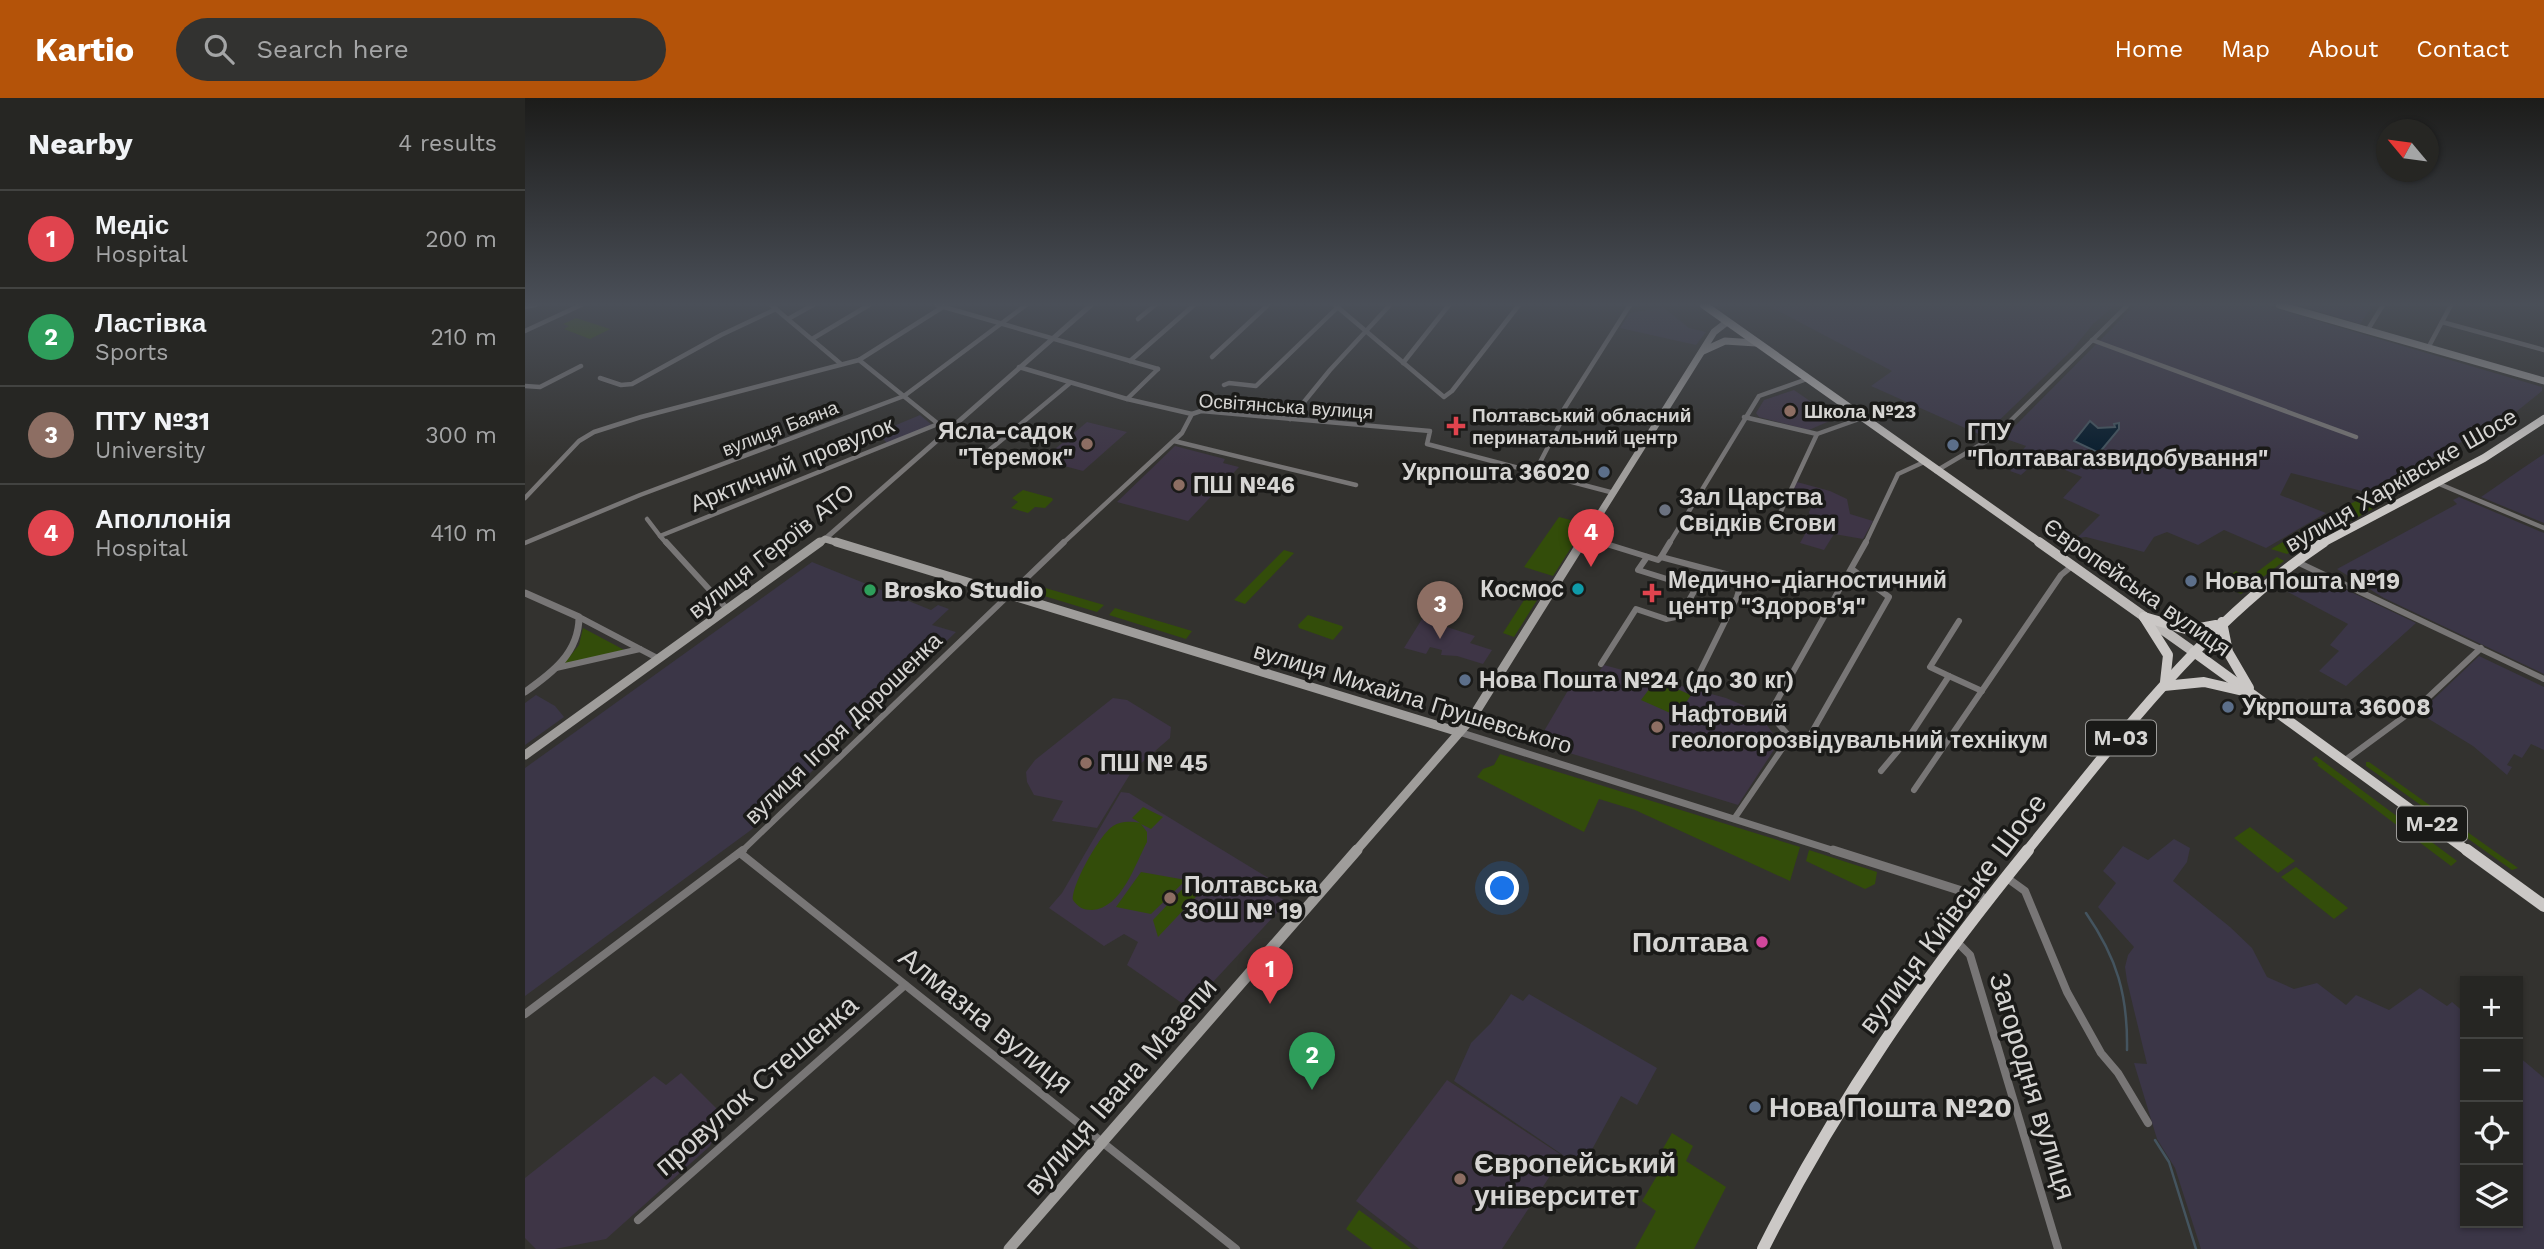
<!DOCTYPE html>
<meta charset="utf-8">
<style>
:root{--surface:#262623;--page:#323230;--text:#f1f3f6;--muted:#a4a5a6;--line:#424341;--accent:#b45309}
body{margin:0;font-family:"Work Sans",sans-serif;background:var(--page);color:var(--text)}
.controls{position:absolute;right:21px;bottom:21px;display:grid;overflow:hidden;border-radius:0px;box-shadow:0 2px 5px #0004}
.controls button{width:63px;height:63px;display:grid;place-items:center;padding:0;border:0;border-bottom:2px solid var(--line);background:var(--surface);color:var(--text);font:35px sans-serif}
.compass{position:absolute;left:1851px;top:21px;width:63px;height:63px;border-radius:50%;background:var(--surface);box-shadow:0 2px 5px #0004;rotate:299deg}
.you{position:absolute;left:978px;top:791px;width:24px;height:24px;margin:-18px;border:5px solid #fff;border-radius:50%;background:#1a73e8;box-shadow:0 0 0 10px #1a73e833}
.badge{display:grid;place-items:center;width:46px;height:46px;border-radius:50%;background:var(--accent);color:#fff;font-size:23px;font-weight:700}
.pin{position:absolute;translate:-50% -58px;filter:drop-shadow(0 2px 4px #0008)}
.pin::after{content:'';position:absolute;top:37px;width:24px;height:21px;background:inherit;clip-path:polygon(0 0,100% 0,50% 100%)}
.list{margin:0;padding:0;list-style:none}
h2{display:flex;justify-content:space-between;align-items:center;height:91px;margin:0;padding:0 28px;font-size:30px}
h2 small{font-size:23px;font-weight:400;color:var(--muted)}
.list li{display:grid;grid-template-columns:46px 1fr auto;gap:21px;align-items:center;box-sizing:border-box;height:98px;padding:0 28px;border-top:2px solid var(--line)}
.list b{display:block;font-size:26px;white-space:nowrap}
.list p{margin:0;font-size:23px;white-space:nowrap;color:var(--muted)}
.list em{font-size:23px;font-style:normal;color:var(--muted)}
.icon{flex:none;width:38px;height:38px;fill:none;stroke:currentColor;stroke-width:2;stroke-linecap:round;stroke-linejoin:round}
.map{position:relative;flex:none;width:2019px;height:1151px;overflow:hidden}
header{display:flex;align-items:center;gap:42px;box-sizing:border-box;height:98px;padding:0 35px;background:var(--accent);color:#fff}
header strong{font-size:33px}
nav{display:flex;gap:38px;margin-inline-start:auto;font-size:24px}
.search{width:490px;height:63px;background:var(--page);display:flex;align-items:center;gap:18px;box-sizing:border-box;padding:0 24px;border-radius:38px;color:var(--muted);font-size:26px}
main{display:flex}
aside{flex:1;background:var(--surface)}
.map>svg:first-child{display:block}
.industrial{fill:#3b3647}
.education{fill:#3e3546}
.green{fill:#334d0a}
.water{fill:#061c2d;stroke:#44545f;stroke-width:2}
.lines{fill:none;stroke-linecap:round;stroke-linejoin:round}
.stream{stroke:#44545f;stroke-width:2.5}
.minor-far2{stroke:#787676;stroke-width:4.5}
.minor-far1{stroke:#787676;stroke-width:6}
.minor{stroke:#787676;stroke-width:8}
.tertiary-far2{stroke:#787676;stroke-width:5}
.tertiary-far1{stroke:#787676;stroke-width:7}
.tertiary{stroke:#787676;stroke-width:9}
.secondary-far2{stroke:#9f9d9b;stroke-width:7}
.secondary-far1{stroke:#9f9d9b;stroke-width:9}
.secondary{stroke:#9f9d9b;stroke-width:11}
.primary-far1{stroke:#bdbab8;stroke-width:8}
.primary{stroke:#bdbab8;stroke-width:10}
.trunk-far2{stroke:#cbc8c6;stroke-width:8}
.trunk-far1{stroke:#cbc8c6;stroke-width:10}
.trunk{stroke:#cbc8c6;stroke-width:12}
.education-dot{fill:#8d6e63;stroke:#1a1a18;stroke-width:2.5}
.health-dot{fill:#e0444e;stroke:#1a1a18;stroke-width:2.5}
.service-dot{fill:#5c6f8a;stroke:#1a1a18;stroke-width:2.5}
.worship-dot{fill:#6b7280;stroke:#1a1a18;stroke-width:2.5}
.culture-dot{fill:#0f9aa8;stroke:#1a1a18;stroke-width:2.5}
.leisure-dot{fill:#2e9e5b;stroke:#1a1a18;stroke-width:2.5}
.hotel-dot{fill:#d1479c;stroke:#1a1a18;stroke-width:2.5}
.labels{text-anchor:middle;stroke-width:7;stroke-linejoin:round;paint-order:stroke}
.far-street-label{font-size:19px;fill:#d6d5d3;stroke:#1a1a18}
.far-poi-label{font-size:19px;font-weight:bold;fill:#d6d5d3;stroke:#1a1a18;text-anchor:start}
.shield{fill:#1a1a18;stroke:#9e9d9b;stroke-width:2}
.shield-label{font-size:21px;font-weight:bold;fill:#d6d5d3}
.poi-label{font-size:23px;font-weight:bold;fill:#d6d5d3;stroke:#1a1a18;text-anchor:start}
.street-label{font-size:23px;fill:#d6d5d3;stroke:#1a1a18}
.near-street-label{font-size:28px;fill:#d6d5d3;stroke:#1a1a18}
.near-poi-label{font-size:28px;font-weight:bold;fill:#d6d5d3;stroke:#1a1a18;text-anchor:start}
</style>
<header>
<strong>Kartio</strong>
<div class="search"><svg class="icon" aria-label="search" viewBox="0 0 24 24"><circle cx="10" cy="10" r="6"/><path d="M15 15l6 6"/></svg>Search here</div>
<nav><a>Home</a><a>Map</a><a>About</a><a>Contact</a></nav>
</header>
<main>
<aside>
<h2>Nearby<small>4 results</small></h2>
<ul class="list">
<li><span class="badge" style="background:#e0444e">1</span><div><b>Медіс</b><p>Hospital</p></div><em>200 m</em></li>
<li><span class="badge" style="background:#2e9e5b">2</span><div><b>Ластівка</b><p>Sports</p></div><em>210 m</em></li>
<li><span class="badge" style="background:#8d6e63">3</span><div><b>ПТУ №31</b><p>University</p></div><em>300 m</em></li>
<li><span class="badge" style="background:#e0444e">4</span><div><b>Аполлонія</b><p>Hospital</p></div><em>410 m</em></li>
</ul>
</aside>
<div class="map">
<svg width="2019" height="1151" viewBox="0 0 2019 1151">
<rect width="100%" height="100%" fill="#33322f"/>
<g class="industrial">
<path d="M1242,207H1590L1568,226L1548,251L1458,338L1346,288L1367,273Z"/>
<path d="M1610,207H1739L2017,289V293L1986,318L1841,394L1766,375L1755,397L1801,415L1741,450L1699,432L1673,447L1642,434L1629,439L1619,454L1561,439L1552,440L1575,417L1538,400L1557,379L1514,361L1496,377L1485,373L1494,364L1491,360L1501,348L1478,340Z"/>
<path d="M1772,207H1848L1835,226Z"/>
<path d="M1138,209L1164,230L1181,234L1171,247L1095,230L1105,215Z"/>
<path d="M395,317L407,327L362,345L352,335Z"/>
<path d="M2019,356V425L1956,399L1998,370Z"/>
<path d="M1934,399L2019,435V576L1859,500L1812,471L1932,406L1928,402Z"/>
<path d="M287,464L406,512L413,507L424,511L407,527L431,534L226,732L0,898V670Z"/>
<path d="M1786,475L1891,525L1821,588L1794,573L1814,553L1805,547L1823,526L1763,494Z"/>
<path d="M1954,558L2019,589V652L2006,646L1997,660L1989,656L1982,667L1987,669L1982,677L1948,648L1894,615Z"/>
<path d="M11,597L30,608L39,619L0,647V605Z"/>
<path d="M1649,741L1665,750L1662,764L1648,783L1705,829L1727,850L1742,879L1769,891L1792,885L1821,907L1831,897L1864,912L1895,890L1922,908L1927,904L1940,915V1125H1993V958L2019,980V1151H1676L1650,1070L1632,1041L1609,965L1622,966L1602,883L1600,869L1603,857L1609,849L1573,809L1591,785L1578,773L1598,748L1623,762Z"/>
<path d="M986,896L998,903L1004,896L1132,970L1112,1007L1096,998L1057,1070L929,983L946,945L966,925Z"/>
</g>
<g class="education">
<path d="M1269,292L1285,303L1309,321L1284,332L1234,319L1231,315L1239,302Z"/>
<path d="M562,324L602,334L558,373L517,362Z"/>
<path d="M650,348L700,361L698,365L714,369L663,423L592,404Z"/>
<path d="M1272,384L1305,393L1322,401L1325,416L1348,423L1338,441L1309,436L1299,452L1275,445L1286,425L1284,414L1292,400L1268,392Z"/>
<path d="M897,521L950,538L945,545L967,552L958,566L932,558L916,557L917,552L905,549L901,556L879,550Z"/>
<path d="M1079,567L1201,600L1232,613L1254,644L1213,707L1012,645L1055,572L1073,575Z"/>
<path d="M588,600L602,602L646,629L645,640L607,673L572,730L527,723L538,703L509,697L502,684L501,674L510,662Z"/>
<path d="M596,694L604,695L758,789L751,797L762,804L664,910L602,867L613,844L599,836L579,848L524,810L537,795Z"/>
<path d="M156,975L197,1016L185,1048L81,1141L30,1151H11L0,1140V1080L129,978L141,987Z"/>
<path d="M922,982L1038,1058L977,1151H894L831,1103Z"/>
</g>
<g class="green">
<path d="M51,220L85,231L65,241L39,231L44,228L38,226Z"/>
<path d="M498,392L527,400L528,402L520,410L510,409L503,415L486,410L493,404L487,400Z"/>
<path d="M1837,400L1858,405L1826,423L1809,414Z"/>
<path d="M1805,416L1813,420L1816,426L1762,456L1746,451Z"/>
<path d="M1034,419L1061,426L1028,478L999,469Z"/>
<path d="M759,452L769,455L720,506L709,502Z"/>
<path d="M1752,459L1759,463L1716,496L1695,485L1711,473L1724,480Z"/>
<path d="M503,485L579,507L572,514L496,491Z"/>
<path d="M1008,488L1019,491L989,539L978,535Z"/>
<path d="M590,510L667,533L661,541L584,517Z"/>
<path d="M783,517L817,528L818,530L808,542L774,530L773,527Z"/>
<path d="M58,530L103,554L37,568L54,547Z"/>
<path d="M1131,582L1166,597L1152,618L1116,602Z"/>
<path d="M975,656L1275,749L1265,783L1110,712L1074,701L1059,734L952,679L958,671L969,667Z"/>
<path d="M1791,658L1932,763L1926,768L1792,667L1794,666L1787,661Z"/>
<path d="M1841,664H1844L1993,770L1987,772L1841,668Z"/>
<path d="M618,709L638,719L626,731L616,726L622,734V744C610,766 597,810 567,812C558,812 553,809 548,802C546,788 575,736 588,728C596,723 605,723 615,725L607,720Z"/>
<path d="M1725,729L1770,763L1753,775L1709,740Z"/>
<path d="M1284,752L1352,774L1350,786L1340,791L1281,763Z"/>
<path d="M1771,769L1823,810L1809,821L1756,779Z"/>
<path d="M616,774L661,782L626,816L591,809Z"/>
<path d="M665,783L683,786L633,839L628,822Z"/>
<path d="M1147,1035L1168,1048L1161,1063L1201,1089L1169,1151H1110L1131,1113L1117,1103L1136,1071L1129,1066Z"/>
<path d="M834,1112L887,1151H848L821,1131Z"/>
</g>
<path class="water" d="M1565,323L1573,330L1590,329L1589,326L1594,325V331L1574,355L1549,343Z"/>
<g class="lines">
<g class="stream">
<path d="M1561,815C1592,860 1603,897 1602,952"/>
<path d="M1630,1042L1644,1064L1671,1151"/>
</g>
<g class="minor-far2">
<path d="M246,207L316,266"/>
<path d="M412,207L633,271"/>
<path d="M810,207L919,299L927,293L994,207"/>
<path d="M0,209L10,207"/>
<path d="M263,221L288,207"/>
<path d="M613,221L630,207"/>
<path d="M1917,224L2019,252"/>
<path d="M0,233L56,207"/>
<path d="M1842,233L1858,207"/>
<path d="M287,241L344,207"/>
<path d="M1567,242L1831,339"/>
<path d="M1903,250L1926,207"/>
<path d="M687,259L743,207"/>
<path d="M334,262L422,333"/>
<path d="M605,263L669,207"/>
<path d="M878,265L924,207"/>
<path d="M494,269L602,301L667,316L676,313L905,333L902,346L1089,395"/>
<path d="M75,280L96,287L107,286L196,237L251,211"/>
<path d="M699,287L704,285L731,288L813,209"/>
<path d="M0,288L15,289L56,268"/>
<path d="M602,301L633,271"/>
<path d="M1039,311L1105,207"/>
<path d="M1219,319L1292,336"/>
<path d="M765,321L805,272L865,207"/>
<path d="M649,343L831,387"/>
<path d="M462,354L545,285"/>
<path d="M1411,373L1470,338L1603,207"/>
<path d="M1010,374L1040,316"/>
<path d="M1912,385L2019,430"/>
<path d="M0,400L54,343L69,334L116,319L334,262L421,207"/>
<path d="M122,421L135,438"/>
<path d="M1250,426L1292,336L1337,320"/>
<path d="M1061,440L1081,446"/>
<path d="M0,445L115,397L379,298L501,207"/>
<path d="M142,446L135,438L413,326"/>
<path d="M537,446L657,335L667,316"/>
<path d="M1144,446L1234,298L1282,281"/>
<path d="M1340,446L1373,376L1399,364"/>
</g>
<g class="minor-far1">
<path d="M141,444L203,512"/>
<path d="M1075,444L1133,462L1136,459L1212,479L1217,483L1212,499L1168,588"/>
<path d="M1136,459L1145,444"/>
<path d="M1770,463L2019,581"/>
<path d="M54,519L134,561"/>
<path d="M1076,566L1111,511L1141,521L1155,518L1171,490L1113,472L1122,459"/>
<path d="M31,570L115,551"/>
<path d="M1424,578L1457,593"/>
<path d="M1283,641L1364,499L1328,472"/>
<path d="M1819,663L1895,607L1956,550"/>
<path d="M1356,673L1382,642L1424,578L1405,569L1434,523"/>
<path d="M1389,692L1536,477L1547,468"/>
<path d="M1209,721L1265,639L1249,621L1246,613L1341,444"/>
<path d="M216,754L539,444"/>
</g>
<g class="minor">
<path d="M215,755L711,1151"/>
<path d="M1482,780L1500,793L1542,894L1576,955L1593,975L1623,1025"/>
<path d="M1432,844L1445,857L1533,1151"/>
<path d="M0,916L218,752"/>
<path d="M113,1122L380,887"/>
</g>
<path class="tertiary-far2" d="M300,441L566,207"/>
<g class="tertiary-far1">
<path d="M0,495L54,519C54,555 27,575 0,594"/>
<path d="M934,634L1313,754"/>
</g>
<path class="tertiary" d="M1308,752L1462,801"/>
<g class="secondary-far2">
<path d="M1754,207L2019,283"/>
<path d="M1178,253L1200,243L1231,245"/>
<path d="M293,446L300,441L317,446"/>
<path d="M1056,446L1189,234L1202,224"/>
</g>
<g class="secondary-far1">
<path d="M311,444L934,634"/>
<path d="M0,657L295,444"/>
<path d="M830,754L947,620L1057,444"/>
</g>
<path class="secondary" d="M484,1151L832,752"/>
<path class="primary-far1" d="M1179,207L1517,446"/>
<path class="primary" d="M1514,444L1669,554"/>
<path class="trunk-far2" d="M1796,446L1959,360L2019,321"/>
<g class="trunk-far1">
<path d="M1619,519L1664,532L1691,527"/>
<path d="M1619,519L1643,557L1640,584"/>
<path d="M1697,524L1703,554L1724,590"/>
<path d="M1669,554L1944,754"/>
<path d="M1639,588L1679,584L1718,593"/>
<path d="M1501,754C1591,643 1679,524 1799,444"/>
</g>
<g class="trunk">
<path d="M1942,752L2019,808"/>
<path d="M1238,1151C1312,1004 1399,880 1503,752"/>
</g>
</g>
<linearGradient id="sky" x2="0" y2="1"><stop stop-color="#1c1c1a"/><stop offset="0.56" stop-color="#4a4f58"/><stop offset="1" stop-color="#4a4f58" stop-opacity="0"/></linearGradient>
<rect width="2019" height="368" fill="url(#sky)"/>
<g class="education-dot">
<circle cx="1265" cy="313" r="7"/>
<circle cx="562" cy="346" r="7"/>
<circle cx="654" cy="387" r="7"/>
<circle cx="1132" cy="629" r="7"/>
<circle cx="561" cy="665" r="7"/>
<circle cx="645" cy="800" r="7"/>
<circle cx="935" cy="1081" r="7"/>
</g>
<g class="health-dot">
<path d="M927.5 317.5h7v7h7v7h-7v7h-7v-7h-7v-7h7z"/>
<path d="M1123.5 484.5h7v7h7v7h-7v7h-7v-7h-7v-7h7z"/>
</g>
<g class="service-dot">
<circle cx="1428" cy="347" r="7"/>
<circle cx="1079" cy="374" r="7"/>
<circle cx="1666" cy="483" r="7"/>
<circle cx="940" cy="582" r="7"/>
<circle cx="1703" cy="609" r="7"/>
<circle cx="1230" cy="1009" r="7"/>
</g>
<circle class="worship-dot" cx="1140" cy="412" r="7"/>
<circle class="culture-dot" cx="1053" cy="491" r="7"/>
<circle class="leisure-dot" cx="345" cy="492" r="7"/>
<circle class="hotel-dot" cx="1237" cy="844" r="7"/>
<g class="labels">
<g class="far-street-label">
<text transform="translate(761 308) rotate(4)" y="7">Освітянська вулиця</text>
<text transform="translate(255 330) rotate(-21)" y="7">вулиця Баяна</text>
</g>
<g class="far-poi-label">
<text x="1279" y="320">Школа №23</text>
<text x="947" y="324">Полтавський обласний<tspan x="947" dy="22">перинатальний центр</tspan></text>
</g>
<g class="shield">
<rect x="1561" y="622.5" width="70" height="35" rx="5"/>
<rect x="1872" y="708.5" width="70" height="35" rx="5"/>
</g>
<g class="shield-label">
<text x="1596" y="647">М-03</text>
<text x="1907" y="733">М-22</text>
</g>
<g class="poi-label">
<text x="548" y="341" text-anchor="end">Ясла-садок<tspan x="548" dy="26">"Теремок"</tspan></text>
<text x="1442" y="342">ГПУ<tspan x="1442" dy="26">"Полтавагазвидобування"</tspan></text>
<text x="1065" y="382" text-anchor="end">Укрпошта 36020</text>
<text x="668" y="395">ПШ №46</text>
<text x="1154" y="407">Зал Царства<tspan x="1154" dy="26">Cвідків Єгови</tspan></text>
<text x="1143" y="490">Медично-діагностичний<tspan x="1143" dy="26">центр "Здоров'я"</tspan></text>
<text x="1680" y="491">Нова Пошта №19</text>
<text x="1039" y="499" text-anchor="end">Космос</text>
<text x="359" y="500">Brosko Studio</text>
<text x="954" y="590">Нова Пошта №24 (до 30 кг)</text>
<text x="1717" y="617">Укрпошта 36008</text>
<text x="1146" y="624">Нафтовий<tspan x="1146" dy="26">геологорозвідувальний технікум</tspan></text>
<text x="575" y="673">ПШ № 45</text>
<text x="659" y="795">Полтавська<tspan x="659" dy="26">ЗОШ № 19</tspan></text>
</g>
<g class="street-label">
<text transform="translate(267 366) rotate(-22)" y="8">Арктичний провулок</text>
<text transform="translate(1876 382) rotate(-30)" y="8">вулиця Харківське Шосе</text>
<text transform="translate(246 453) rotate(-38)" y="8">вулиця Героїв АТО</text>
<text transform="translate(1612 489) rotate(35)" y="8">Європейська вулиця</text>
<text transform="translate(888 600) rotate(17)" y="8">вулиця Михайла Грушевського</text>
<text transform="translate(318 630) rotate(-44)" y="8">вулиця Ігоря Дорошенка</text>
</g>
<g class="near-street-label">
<text transform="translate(1427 815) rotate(-53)" y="10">вулиця Київське Шосе</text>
<text transform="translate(461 922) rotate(39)" y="10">Алмазна вулиця</text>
<text transform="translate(231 987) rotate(-41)" y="10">провулок Стешенка</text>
<text transform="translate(595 988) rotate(-49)" y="10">вулиця Івана Мазепи</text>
<text transform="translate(1508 988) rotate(73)" y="10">Загородня вулиця</text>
</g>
<g class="near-poi-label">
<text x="1223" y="854" text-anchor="end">Полтава</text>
<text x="1244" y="1019">Нова Пошта №20</text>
<text x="949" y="1075">Європейський<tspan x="949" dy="32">університет</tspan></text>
</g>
</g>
</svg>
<div class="controls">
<button>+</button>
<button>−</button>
<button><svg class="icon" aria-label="locate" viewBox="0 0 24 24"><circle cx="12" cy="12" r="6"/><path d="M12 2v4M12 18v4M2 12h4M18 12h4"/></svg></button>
<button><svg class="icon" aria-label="layers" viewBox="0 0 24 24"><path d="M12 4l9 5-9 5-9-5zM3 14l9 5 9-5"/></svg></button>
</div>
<svg class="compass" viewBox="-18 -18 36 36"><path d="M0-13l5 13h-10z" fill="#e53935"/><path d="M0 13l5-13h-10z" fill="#a4a5a6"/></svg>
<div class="you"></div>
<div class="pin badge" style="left:745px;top:906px;background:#e0444e">1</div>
<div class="pin badge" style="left:787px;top:992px;background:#2e9e5b">2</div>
<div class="pin badge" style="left:915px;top:541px;background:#8d6e63">3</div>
<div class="pin badge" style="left:1066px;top:469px;background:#e0444e">4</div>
</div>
</main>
